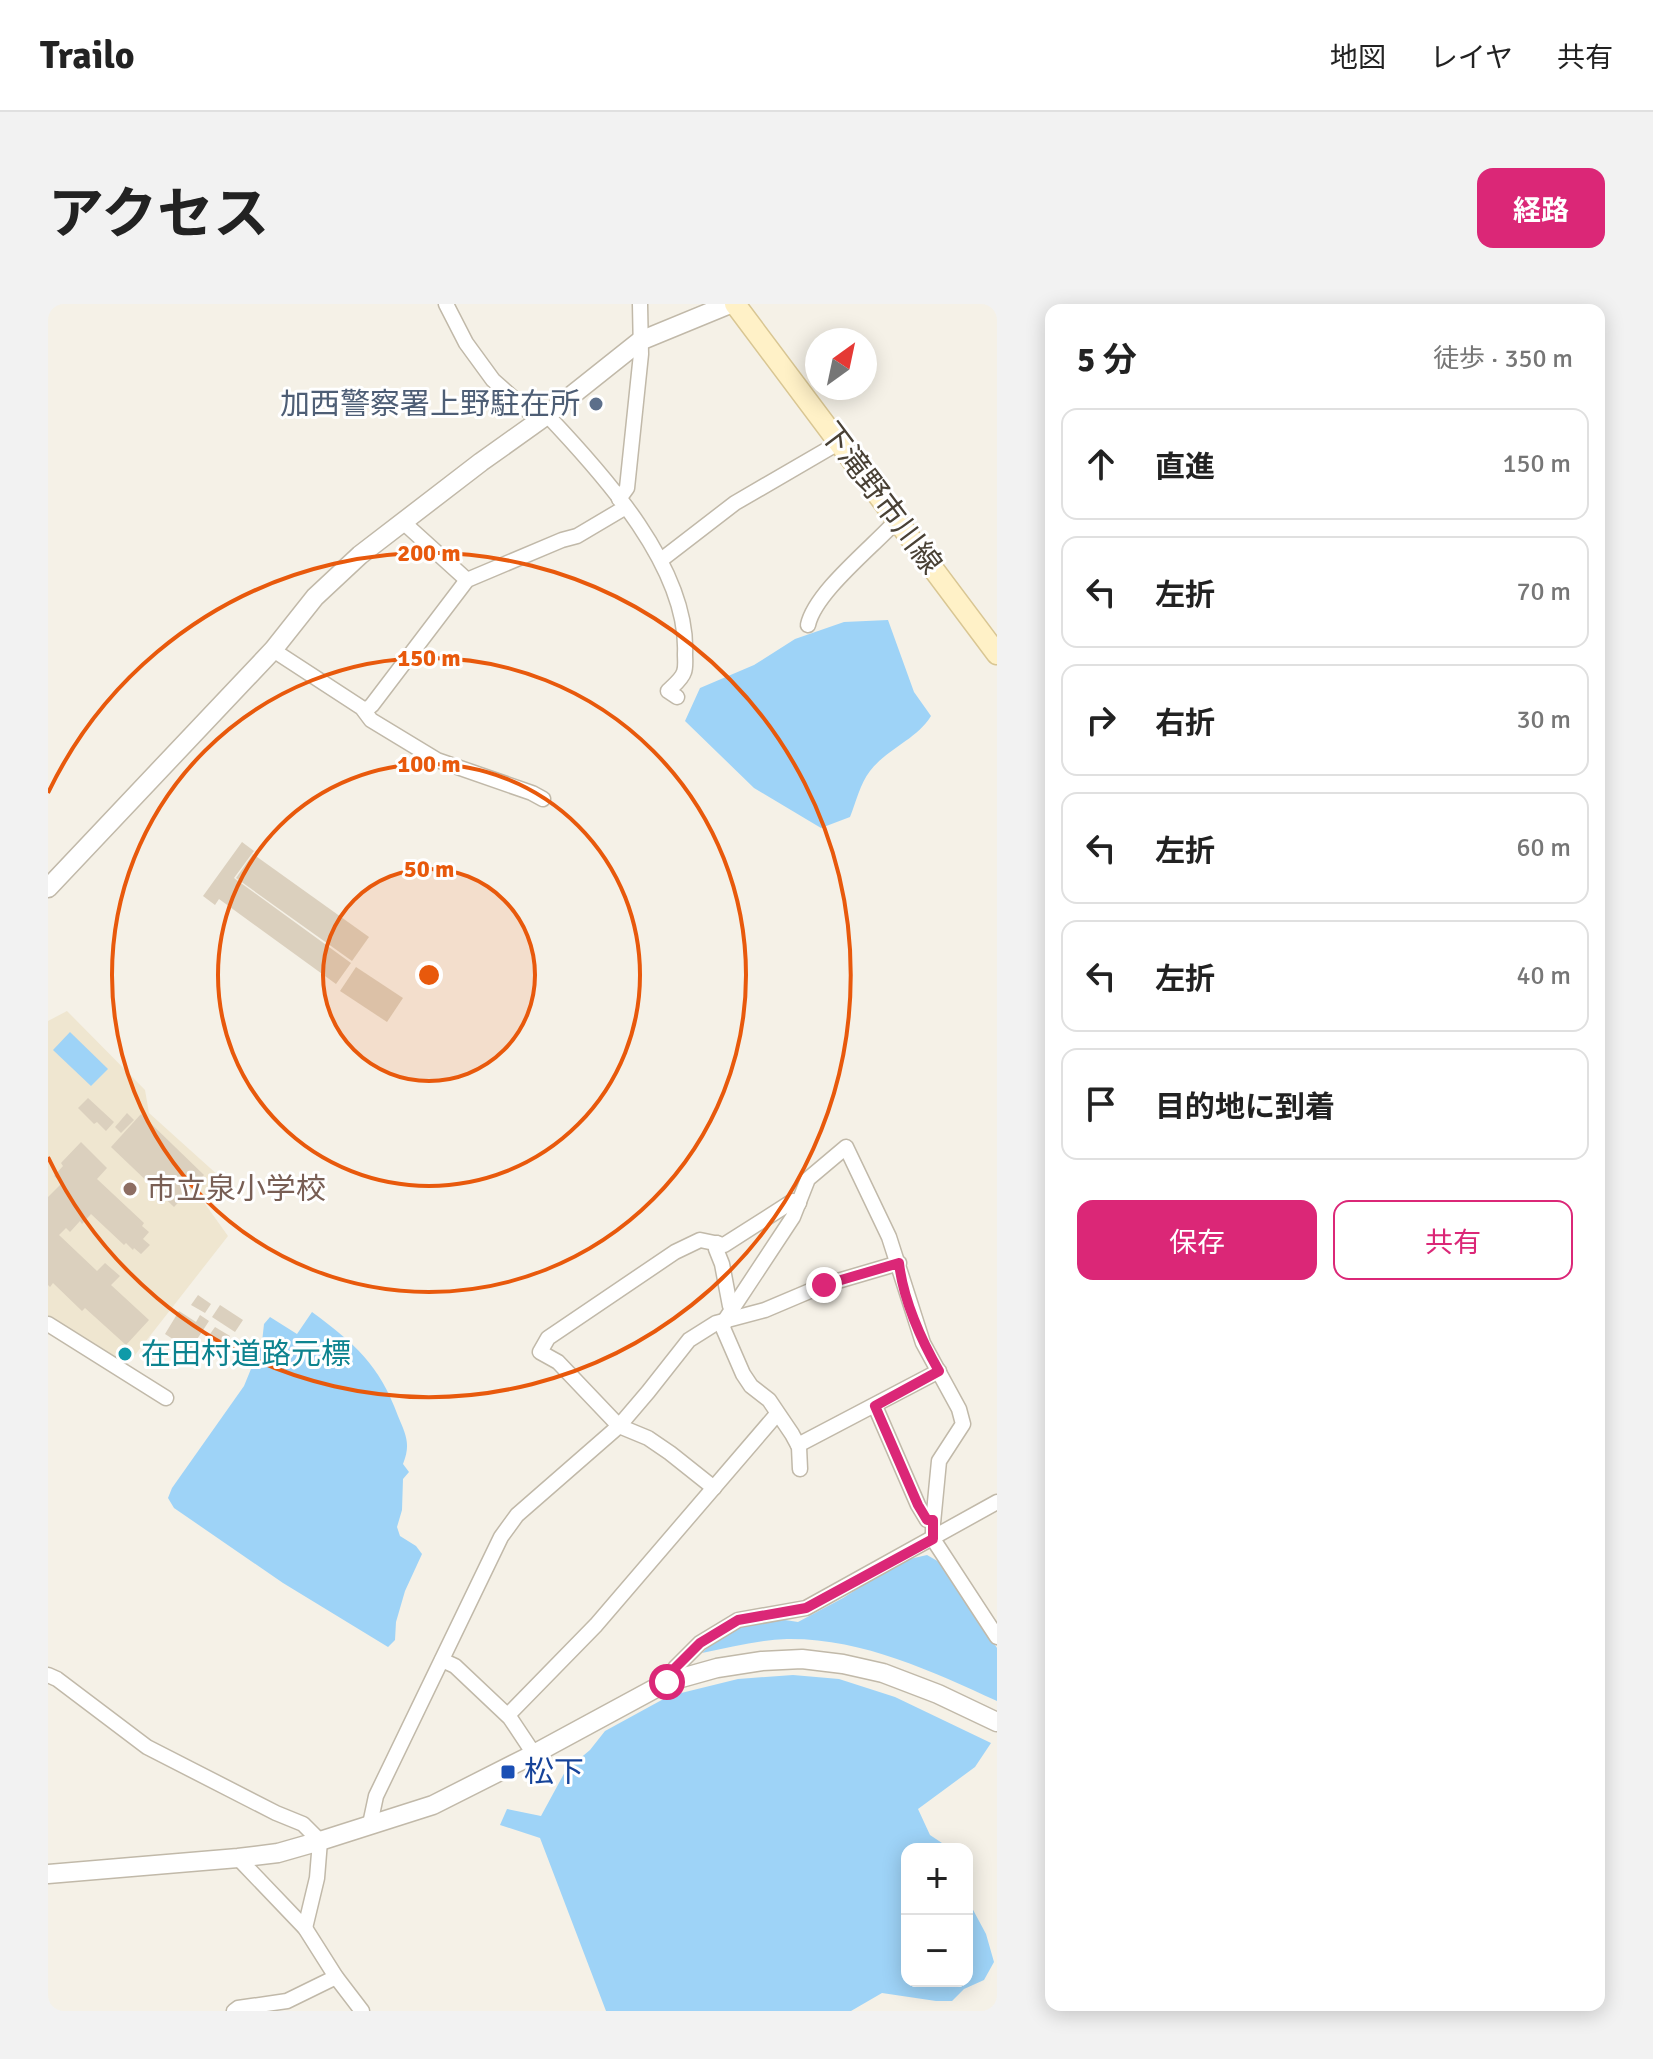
<!DOCTYPE html>
<html lang="ja">
<meta charset="utf-8">
<style>
:root{--surface:#fff;--page:#f2f2f2;--text:#222;--muted:#767676;--line:#e0e0e0;--accent:#db2777}
body{margin:0;font-family:Signika,"Noto Sans JP",sans-serif;background:var(--page);color:var(--text)}
.controls{position:absolute;right:24px;bottom:24px;display:grid;overflow:hidden;border-radius:16px;box-shadow:0 4px 20px #0003}
.controls button{width:72px;height:72px;display:grid;place-items:center;padding:0;border:0;border-bottom:2px solid var(--line);background:var(--surface);color:var(--text);font:40px sans-serif}
.compass{position:absolute;left:757px;top:24px;width:72px;height:72px;border-radius:50%;background:var(--surface);box-shadow:0 4px 20px #0003;rotate:33deg}
.stop{position:absolute;width:24px;height:24px;margin:-18px;border:6px solid #db2777;border-radius:50%;background:#fff}
.stop.end{background:#db2777;border-color:#fff;box-shadow:0 2px 8px #0008}
.list{margin:0;padding:0;list-style:none}
h2{display:flex;justify-content:space-between;align-items:center;height:104px;margin:0;padding:0 32px;font-size:34px}
h2 small{font-size:26px;font-weight:400;color:var(--muted)}
.list li{display:grid;grid-template-columns:52px 1fr auto;gap:24px;align-items:center;box-sizing:border-box;height:112px;margin:0 16px 16px;padding:0 16px;border:2px solid var(--line);border-radius:16px}
.list b{display:block;font-size:30px;white-space:nowrap}
.list em{font-size:26px;font-style:normal;color:var(--muted)}
.actions{display:flex;gap:16px;padding:24px 32px}
.actions a{flex:1;padding:18px 0;border:2px solid var(--accent);border-radius:16px;text-align:center;font-size:28px;color:var(--accent)}
.actions .main{background:var(--accent);color:#fff}
.icon{flex:none;width:44px;height:44px;fill:none;stroke:currentColor;stroke-width:2;stroke-linecap:round;stroke-linejoin:round}
.map{position:relative;flex:none;width:949px;height:1707px;overflow:hidden;border-radius:16px}
header{display:flex;align-items:center;gap:48px;box-sizing:border-box;height:112px;padding:0 40px;background:var(--surface);border-bottom:2px solid var(--line)}
header strong{font-size:38px}
nav{display:flex;gap:44px;margin-inline-start:auto;font-size:28px}
.intro{display:flex;align-items:center;justify-content:space-between;box-sizing:border-box;height:192px;padding:0 48px}
h1{margin:0;font-size:56px}
.button{padding:20px 36px;border-radius:16px;background:var(--accent);color:#fff;font-size:28px;font-weight:700}
main{display:flex;gap:48px;padding:0 48px}
aside{flex:1;background:var(--surface);border-radius:16px;box-shadow:0 4px 20px #0003}
.map>svg:first-child{display:block}
.education{fill:#efe6d0}
.water{fill:#9ed3f7}
.building{fill:#dbd0be}
.lines{fill:none;stroke-linecap:round;stroke-linejoin:round}
.minor-casing{stroke:#c1b9a9;stroke-width:17}
.tertiary-casing{stroke:#c1b9a9;stroke-width:21}
.secondary-casing{stroke:#d9c693;stroke-width:23}
.minor{stroke:#fff;stroke-width:14}
.tertiary{stroke:#fff;stroke-width:18}
.secondary{stroke:#fff1c7;stroke-width:20}
.route{stroke:#db2777;stroke-width:10}
.ring{fill:none;stroke:#e8590c;stroke-width:4}
.service-dot{fill:#5c6f8a;stroke:#fff;stroke-width:3}
.education-dot{fill:#8d6e63;stroke:#fff;stroke-width:3}
.culture-dot{fill:#0f9aa8;stroke:#fff;stroke-width:3}
.transit-dot{fill:#1a4fb4;stroke:#fff;stroke-width:3}
.labels{text-anchor:middle;stroke-width:6;stroke-linejoin:round;paint-order:stroke}
.service-label{font-size:30px;fill:#4e5e75;stroke:#fff;text-anchor:end}
.street-label{font-size:30px;fill:#494135;stroke:#fff}
.education-label{font-size:30px;fill:#785e54;stroke:#fff;text-anchor:start}
.culture-label{font-size:30px;fill:#0d838f;stroke:#fff;text-anchor:start}
.transit-label{font-size:30px;fill:#164399;stroke:#fff;text-anchor:start}
.centre{fill:#e8590c;stroke:#fff;stroke-width:4}
.ring-label{font-size:24px;text-anchor:middle;font-weight:bold;fill:#e8590c;stroke:#fff;stroke-width:6;stroke-linejoin:round;paint-order:stroke}
</style>
<header>
<strong>Trailo</strong>
<nav><a>地図</a><a>レイヤ</a><a>共有</a></nav>
</header>
<div class="intro"><h1>アクセス</h1><a class="button">経路</a></div>
<main>
<div class="map">
<svg width="949" height="1707" viewBox="0 0 949 1707">
<rect width="100%" height="100%" fill="#f5f1e7"/>
<path class="education" d="M19,707L97,786L101,809L172,873L155,897L180,932L80,1060L0,1015V717Z"/>
<g class="water">
<path d="M840,316L866,388L883,412C869,435 839,445 822,467C812,480 808,498 802,513L773,524L706,484L637,417L652,384L706,361L747,335L796,318Z"/>
<path d="M22,728L60,765L43,782L5,746Z"/>
<path d="M264,1008C307,1040 331,1060 350,1112C358,1131 363,1140 355,1160L361,1168L355,1175L354,1206L349,1223L352,1232L368,1242L374,1250L357,1287L348,1318L347,1336L340,1343L235,1279L126,1204L120,1194L124,1184L196,1082L214,1038L216,1020L222,1013L249,1030Z"/>
<path d="M879,1251L893,1259L949,1344V1397C883,1367 814,1334 739,1335C711,1336 682,1343 654,1349L674,1330L703,1318L737,1316L750,1318L795,1294L853,1257Z"/>
<path d="M745,1371L791,1375L847,1393L943,1439L927,1463L870,1505L882,1531L903,1545H859V1677H919V1588L923,1602L938,1630L946,1658L936,1676L916,1685L904,1697H888L834,1689L803,1707H558L492,1534L452,1521L459,1505L493,1512L518,1466L542,1446L557,1427L621,1392L690,1375Z"/>
</g>
<g class="building">
<path d="M194,538L206,547L186,574L303,659L288,680L171,595L167,601L155,592Z"/>
<path d="M205,550L321,633L304,657L188,574Z"/>
<path d="M308,663L355,694L339,718L292,687Z"/>
<path d="M40,794L66,818L58,827L49,818L46,820L30,804Z"/>
<path d="M79,809L86,816L73,829L67,823Z"/>
<path d="M93,810L156,871L126,903L63,843Z"/>
<path d="M33,838L59,864L49,875L96,919L94,922L101,928L95,935L102,941L93,950L86,944L85,946L78,939L76,941L43,910L34,920L32,917L22,928L18,924L11,931L49,967L57,959L72,972L63,981L101,1016L78,1041L37,1004L34,1007L5,979L2,983L0,981V893L14,879L6,872L15,862L13,859Z"/>
<path d="M150,991L163,1000L157,1009L143,1001Z"/>
<path d="M172,1001L195,1016L187,1028L164,1013Z"/>
<path d="M131,1007L148,1018L152,1011L161,1017L142,1046L117,1030Z"/>
<path d="M167,1023L182,1032L172,1047L157,1037Z"/>
</g>
<g class="lines">
<defs>
<g id="minor">
<path d="M398,0L418,39L445,76L491,117"/>
<path d="M499,111C555,170 641,264 637,350C637,355 638,363 636,368C634,375 625,382 620,387L629,393"/>
<path d="M571,195L579,184L593,50L592,0"/>
<path d="M355,218L419,276"/>
<path d="M613,256L687,199L792,138"/>
<path d="M760,321C767,288 826,242 849,216"/>
<path d="M225,346L314,404L323,416L389,456L484,489L495,495"/>
<path d="M317,407L324,401L419,276L514,236L529,232L578,203"/>
<path d="M669,939L668,945L674,960L682,1002L685,1004"/>
<path d="M0,1020L118,1094"/>
<path d="M827,1102L870,1201L879,1216H885"/>
<path d="M750,1141L891,1067"/>
<path d="M752,1165L751,1143L744,1130L721,1096L703,1082L695,1070L675,1024L677,1016L745,913L760,875L798,843L841,933L875,1039L911,1105L915,1120L891,1157L885,1219V1235L949,1333"/>
<path d="M666,1184L622,1149L600,1134L571,1122L510,1058L492,1048L500,1034L627,948L652,936L676,941L745,897L751,899"/>
<path d="M394,1356L407,1362L462,1414L486,1450"/>
<path d="M0,1371L9,1375L99,1443L228,1509L255,1520L272,1537L269,1574L257,1624"/>
<path d="M627,1376V1364L652,1339L690,1316L758,1304L949,1198"/>
<path d="M460,1411L548,1321L729,1110"/>
<path d="M322,1520L328,1492L453,1233L469,1211L571,1122L600,1088L641,1036L668,1019L717,1006L776,981L851,959"/>
<path d="M190,1554L257,1624L288,1673L314,1707"/>
<path d="M186,1707L190,1704L239,1697L288,1673"/>
</g>
<g id="tertiary">
<path d="M0,584L225,346L267,293L312,251L433,158L499,111L592,37L682,0"/>
<path d="M0,1570L190,1554L230,1549L272,1537L385,1501L486,1450L619,1378L669,1364L714,1357L754,1355L795,1360L835,1369L890,1390L949,1418"/>
</g>
<path id="secondary" d="M687,0L949,350"/>
</defs>
<use href="#minor" class="minor-casing"/>
<use href="#tertiary" class="tertiary-casing"/>
<use href="#secondary" class="secondary-casing"/>
<use href="#minor" class="minor"/>
<use href="#tertiary" class="tertiary"/>
<use href="#secondary" class="secondary"/>
</g>
<g class="lines">
<path class="route" d="M619,1378L627,1376V1364L652,1339L690,1316L758,1304L885,1235V1216H879L870,1201L827,1102L891,1067C873,1036 855,995 851,959L776,981"/>
</g>
<circle cx="381" cy="671" r="106" fill="#e8590c" fill-opacity=".12"/>
<g class="ring">
<circle cx="381" cy="671" r="106"/>
<circle cx="381" cy="671" r="211"/>
<circle cx="381" cy="671" r="317"/>
<path d="M0 489A422 422 0 1 1 0 853"/>
</g>
<circle class="service-dot" cx="548" cy="100" r="8"/>
<circle class="education-dot" cx="82" cy="885" r="8"/>
<circle class="culture-dot" cx="77" cy="1050" r="8"/>
<rect class="transit-dot" x="452" y="1460" width="16" height="16" rx="4"/>
<g class="labels">
<g class="service-label">
<text x="532" y="110">加西警察署上野駐在所</text>
</g>
<g class="street-label">
<text transform="translate(833 194) rotate(53)" y="10">下滝野市川線</text>
</g>
<g class="education-label">
<text x="98" y="895">市立泉小学校</text>
</g>
<g class="culture-label">
<text x="93" y="1060">在田村道路元標</text>
</g>
<g class="transit-label">
<text x="476" y="1478">松下</text>
</g>
</g>
<circle cx="381" cy="671" r="12" class="centre"/>
<g class="ring-label">
<text x="381" y="257">200 m</text>
<text x="381" y="362">150 m</text>
<text x="381" y="468">100 m</text>
<text x="381" y="573">50 m</text>
</g>
</svg>
<div class="controls">
<button>+</button>
<button>−</button>
</div>
<svg class="compass" viewBox="-18 -18 36 36"><path d="M0-13l5 13h-10z" fill="#e53935"/><path d="M0 13l5-13h-10z" fill="#767676"/></svg>
<div class="stop" style="left:619px;top:1378px"></div>
<div class="stop end" style="left:776px;top:981px"></div>
</div>
<aside>
<h2>5 分<small>徒歩 · 350 m</small></h2>
<ul class="list">
<li><svg class="icon" aria-label="ahead" viewBox="0 0 24 24"><path d="M12 20V5M6 11l6-6 6 6"/></svg><div><b>直進</b></div><em>150 m</em></li>
<li><svg class="icon" aria-label="left" viewBox="0 0 24 24"><path d="M17 20v-9H6M10 6l-5 5 5 5"/></svg><div><b>左折</b></div><em>70 m</em></li>
<li><svg class="icon" aria-label="right" viewBox="0 0 24 24"><path d="M7 20v-9h11M14 6l5 5-5 5"/></svg><div><b>右折</b></div><em>30 m</em></li>
<li><svg class="icon" aria-label="left" viewBox="0 0 24 24"><path d="M17 20v-9H6M10 6l-5 5 5 5"/></svg><div><b>左折</b></div><em>60 m</em></li>
<li><svg class="icon" aria-label="left" viewBox="0 0 24 24"><path d="M17 20v-9H6M10 6l-5 5 5 5"/></svg><div><b>左折</b></div><em>40 m</em></li>
<li><svg class="icon" aria-label="arrive" viewBox="0 0 24 24"><path d="M6 21V4h12l-3 4 3 4H6"/></svg><div><b>目的地に到着</b></div></li>
</ul>
<div class="actions"><a class="main">保存</a><a>共有</a></div>
</aside>
</main>
